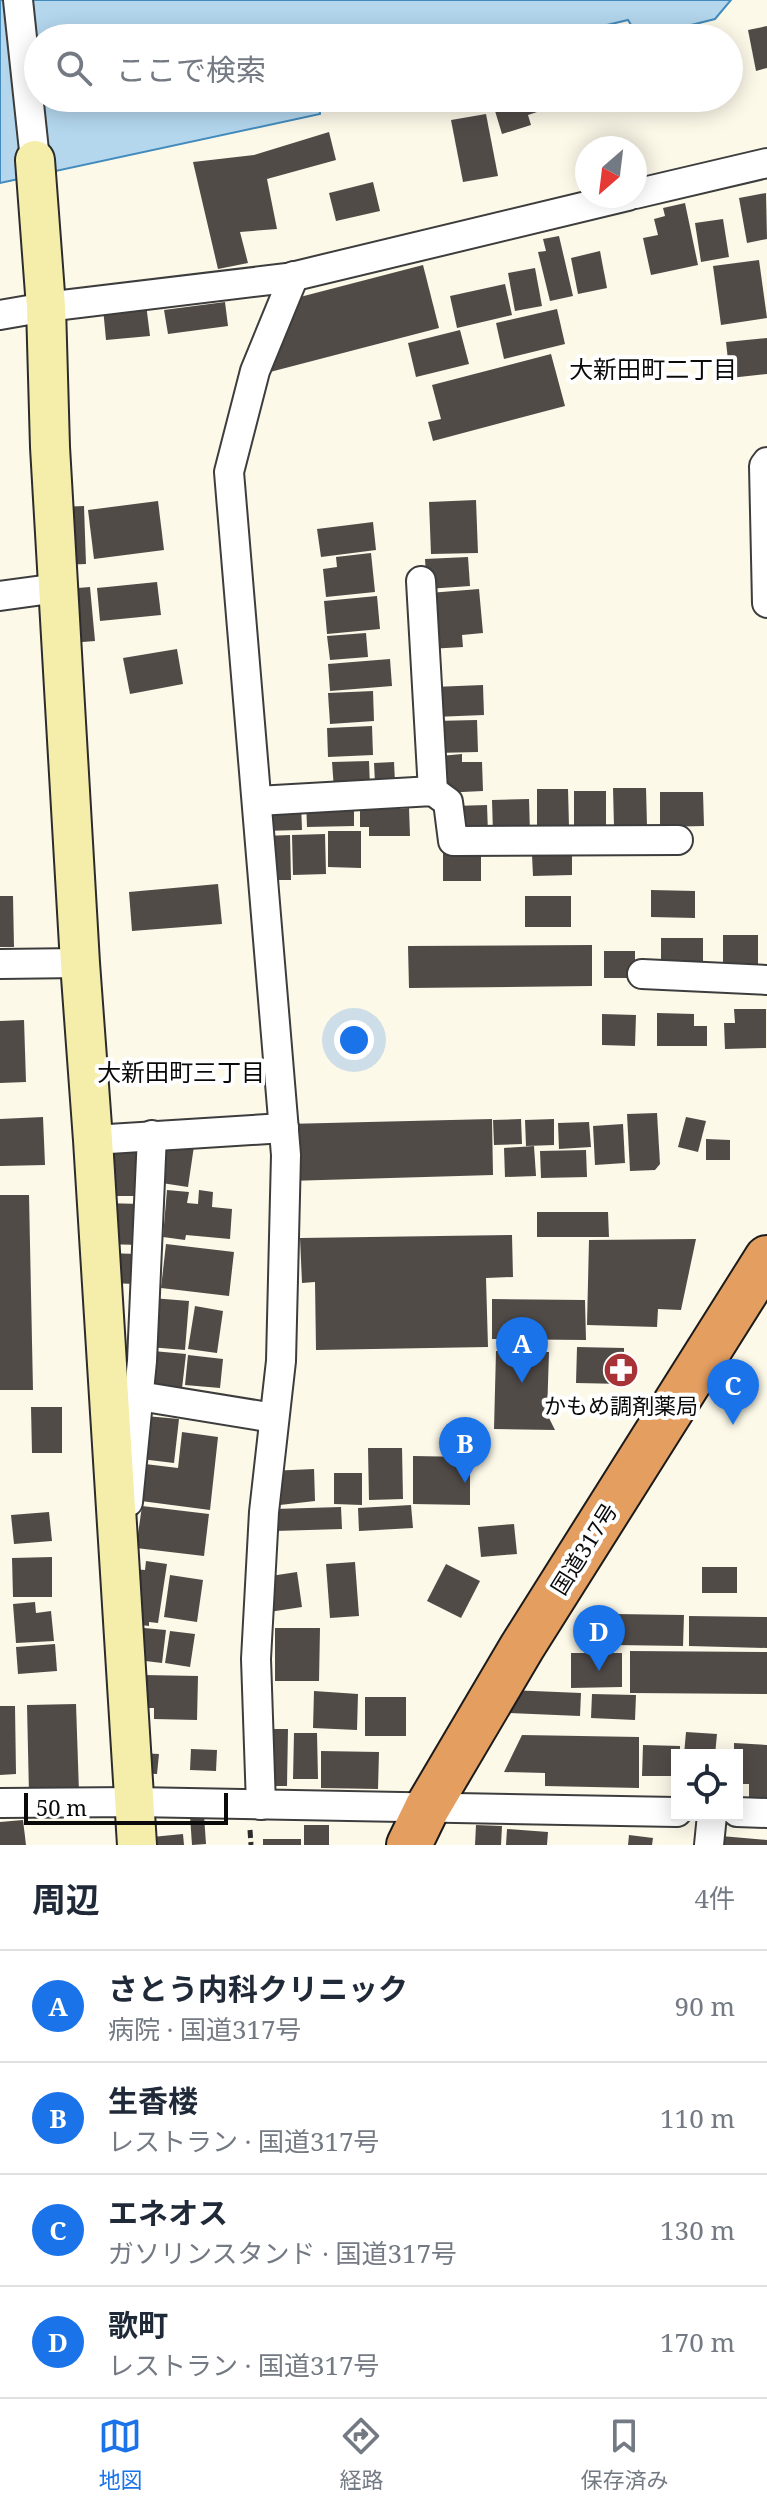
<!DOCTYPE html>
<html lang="ja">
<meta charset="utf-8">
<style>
:root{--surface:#fff;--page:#f6f6f7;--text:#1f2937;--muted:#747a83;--line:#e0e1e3;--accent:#1a73e8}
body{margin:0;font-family:"Noto Serif","Noto Sans JP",serif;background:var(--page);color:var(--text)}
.controls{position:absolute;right:24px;bottom:24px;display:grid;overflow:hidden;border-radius:0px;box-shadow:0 4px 20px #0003}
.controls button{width:72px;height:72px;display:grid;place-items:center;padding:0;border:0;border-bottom:2px solid var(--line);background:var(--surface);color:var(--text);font:40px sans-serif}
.compass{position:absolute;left:575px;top:136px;width:72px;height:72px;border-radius:50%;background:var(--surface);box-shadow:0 4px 20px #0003;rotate:208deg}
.scale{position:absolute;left:24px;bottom:20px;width:204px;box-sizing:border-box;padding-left:8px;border:4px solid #0a0a0a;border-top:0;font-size:22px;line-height:28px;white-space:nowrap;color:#0a0a0a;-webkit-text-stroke:6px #fff;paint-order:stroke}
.you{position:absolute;left:354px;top:1040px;width:28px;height:28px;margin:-20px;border:6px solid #fff;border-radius:50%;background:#1a73e8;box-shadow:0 0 0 12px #1a73e833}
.badge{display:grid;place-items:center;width:52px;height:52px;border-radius:50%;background:var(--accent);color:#fff;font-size:26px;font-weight:700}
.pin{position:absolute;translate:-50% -66px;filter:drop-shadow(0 2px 4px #0008)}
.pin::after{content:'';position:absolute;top:42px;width:28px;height:24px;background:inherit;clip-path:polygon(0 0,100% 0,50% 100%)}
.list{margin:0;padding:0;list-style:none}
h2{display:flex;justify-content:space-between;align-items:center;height:104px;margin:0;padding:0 32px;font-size:34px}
h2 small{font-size:26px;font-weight:400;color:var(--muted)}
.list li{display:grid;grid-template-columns:52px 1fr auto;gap:24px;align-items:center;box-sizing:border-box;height:112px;padding:0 32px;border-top:2px solid var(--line)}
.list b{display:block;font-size:30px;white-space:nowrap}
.list p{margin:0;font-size:26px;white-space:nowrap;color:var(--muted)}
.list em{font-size:26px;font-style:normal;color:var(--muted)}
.icon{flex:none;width:44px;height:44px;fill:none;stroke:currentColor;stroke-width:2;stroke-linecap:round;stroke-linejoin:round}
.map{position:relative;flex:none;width:767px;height:1845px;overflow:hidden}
.search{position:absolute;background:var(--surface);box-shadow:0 4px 20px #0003;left:24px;right:24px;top:24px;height:88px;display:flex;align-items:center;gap:20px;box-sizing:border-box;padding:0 28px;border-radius:44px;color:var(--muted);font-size:30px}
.sheet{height:552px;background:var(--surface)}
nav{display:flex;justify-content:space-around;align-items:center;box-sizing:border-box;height:112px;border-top:2px solid var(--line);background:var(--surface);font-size:22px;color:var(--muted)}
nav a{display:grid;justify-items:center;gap:4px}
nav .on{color:var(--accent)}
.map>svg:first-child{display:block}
.water{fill:#b4d7ee;stroke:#438bbc;stroke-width:2}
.building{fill:#514b48}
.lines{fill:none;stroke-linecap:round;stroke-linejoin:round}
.street-casing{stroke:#3d3d3d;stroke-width:32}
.secondary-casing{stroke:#2c2c2c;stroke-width:42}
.highway-casing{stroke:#1b1b1b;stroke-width:48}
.path{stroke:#2c2c2c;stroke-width:5;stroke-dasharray:8 4;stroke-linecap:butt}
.street{stroke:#fff;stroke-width:28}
.secondary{stroke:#f5eeab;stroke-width:38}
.highway{stroke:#e39e60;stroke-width:44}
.labels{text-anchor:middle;stroke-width:8;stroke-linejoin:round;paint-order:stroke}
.poi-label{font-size:22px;fill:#0a0a0a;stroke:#fff}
.street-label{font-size:22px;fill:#0a0a0a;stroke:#fff}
.neighbourhood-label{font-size:24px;fill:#0a0a0a;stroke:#fff}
</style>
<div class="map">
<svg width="767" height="1845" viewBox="0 0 767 1845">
<rect width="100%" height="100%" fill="#fcf9e9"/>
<g class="water">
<path d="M0,0H731L715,19L639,38L628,20L586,30V38H38V98H319L320,114L0,183Z"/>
<path d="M363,98H440L397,111H367Z"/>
</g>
<g class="building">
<path d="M767,26V68L756,71L748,30Z"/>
<path d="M502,98H553L555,106L528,115L531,125L502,134L492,101Z"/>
<path d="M486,114L498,176L463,182L451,120Z"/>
<path d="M329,132L336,160L267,179L277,229L240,232L248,263L218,269L193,162L254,155Z"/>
<path d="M373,182L380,211L336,221L329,193Z"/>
<path d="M766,193L767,239L747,243L739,198Z"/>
<path d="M685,203L698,265L651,275L643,238L658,235L654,219L665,216L663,208Z"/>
<path d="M723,219L729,257L701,262L695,223Z"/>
<path d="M559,236L573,296L550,301L538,252L546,251L543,239Z"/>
<path d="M600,251L607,288L578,294L571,258Z"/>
<path d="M759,260L767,318L721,325L713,266Z"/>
<path d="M423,265L439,328L270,372L300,297Z"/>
<path d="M535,268L542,306L515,311L508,273Z"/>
<path d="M505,284L512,315L457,328L450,296Z"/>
<path d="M225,302L228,326L168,334L164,310Z"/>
<path d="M146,304L150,336L106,340L103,308Z"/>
<path d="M557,309L565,344L504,359L496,323Z"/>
<path d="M460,330L469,364L416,377L408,343Z"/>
<path d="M767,338V374L730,378L726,342Z"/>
<path d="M551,354L565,406L433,441L428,422L441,419L432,385Z"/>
<path d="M476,500L478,553L431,554L429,502Z"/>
<path d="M158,501L164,550L94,559L88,510Z"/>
<path d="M84,506L86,564L61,565L59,507Z"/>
<path d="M373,522L376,550L321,557L317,529Z"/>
<path d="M371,553L375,592L326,597L323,569L337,567L336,557Z"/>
<path d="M468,557L470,586L427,589L425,559Z"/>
<path d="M157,582L161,615L100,621L97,588Z"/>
<path d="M90,587L95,641L70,643L65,589Z"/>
<path d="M479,589L483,633L462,635L463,647L429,649V593Z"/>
<path d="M377,596L380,629L327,634L324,601Z"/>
<path d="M366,633L368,657L330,660L327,636Z"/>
<path d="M177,649L183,684L130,694L123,658Z"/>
<path d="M390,659L392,686L330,691L328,664Z"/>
<path d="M483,685L484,715L434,717L433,687Z"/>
<path d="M373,691L374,721L330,724L328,693Z"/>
<path d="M477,720L478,752L435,753L434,721Z"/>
<path d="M372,726L373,755L328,757L327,728Z"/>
<path d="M462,754V762H482L483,791L442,793L440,756Z"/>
<path d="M369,761L370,787L334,789L332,762Z"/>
<path d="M394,762L395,782L375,783L374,763Z"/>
<path d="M613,788H646L647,826L614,827Z"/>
<path d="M537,789H568L569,827H537Z"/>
<rect x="574" y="791" width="32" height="40"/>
<path d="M660,792H703L704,826L660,827Z"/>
<path d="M360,799H399L400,809L409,808L410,836H369V827H360Z"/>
<path d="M529,799L530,833L493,834L492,800Z"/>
<path d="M354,800V826L307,827L306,801Z"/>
<path d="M301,804L302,830L263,831L262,815Z"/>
<path d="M487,805L488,833L455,834L454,806Z"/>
<path d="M328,831H361V868L328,867Z"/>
<path d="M325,834L326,874L293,875L292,835Z"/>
<path d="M290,835L291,880H265L264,836Z"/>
<rect x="443" y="851" width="38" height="30"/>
<path d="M572,853V875L533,876L532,855Z"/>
<path d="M218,884L222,924L132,931L129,892Z"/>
<path d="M651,890L695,891V918L651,917Z"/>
<path d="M0,896H13L14,947H0Z"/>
<rect x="525" y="896" width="46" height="31"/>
<rect x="723" y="935" width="35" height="33"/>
<path d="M661,938H703V969L661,962Z"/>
<path d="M592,945V986L409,988L408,946Z"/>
<rect x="604" y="951" width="31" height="27"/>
<path d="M734,1009H766V1048L725,1049L724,1023H735Z"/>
<path d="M657,1013L694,1014V1026H707V1046H657Z"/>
<path d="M602,1014L636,1015L635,1046L602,1045Z"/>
<path d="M24,1020L26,1082L0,1083V1021Z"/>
<path d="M657,1113L660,1164L655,1170L630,1171L627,1114Z"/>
<path d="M43,1117L45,1165L0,1166V1119Z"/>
<path d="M686,1117L706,1121L698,1152L678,1147Z"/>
<path d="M492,1119L493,1175L288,1181L286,1124Z"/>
<path d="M521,1119L522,1144L494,1145L493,1120Z"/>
<path d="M554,1119V1145L526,1146L525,1120Z"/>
<path d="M589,1122L591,1147L559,1149L558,1123Z"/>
<path d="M623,1124L625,1163L595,1165L593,1126Z"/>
<path d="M706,1139L730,1140V1160H706Z"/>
<path d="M161,1141L194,1146L188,1187L155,1182Z"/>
<path d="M534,1146L536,1176L505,1177L504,1148Z"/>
<path d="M140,1149V1196H101L100,1150Z"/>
<path d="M586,1150L587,1177L541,1178L540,1151Z"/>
<path d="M167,1190L189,1192L187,1203L198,1204L199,1190L213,1192L212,1207L232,1209L230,1239L186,1235L185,1240L163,1237Z"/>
<path d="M0,1195H29L33,1390H0Z"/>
<path d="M104,1203L141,1204L140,1245L104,1244Z"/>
<path d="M537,1212H608L609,1237H537Z"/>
<path d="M512,1235L513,1277L486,1278L488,1347L316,1350L315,1282L302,1283L300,1238Z"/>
<path d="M696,1239L681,1310L658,1309L657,1327L587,1325L589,1240Z"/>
<path d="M166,1244L234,1252L229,1296L161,1288Z"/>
<path d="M108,1253L136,1254V1284L108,1283Z"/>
<path d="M152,1298L189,1301L185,1350L149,1347Z"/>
<path d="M492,1299L585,1300L586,1340L492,1339Z"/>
<path d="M195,1306L223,1311L217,1353L188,1349Z"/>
<path d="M577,1347L624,1348V1384L576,1383Z"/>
<path d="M153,1351L186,1354L181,1397L148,1393Z"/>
<path d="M496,1351L549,1352L547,1414L555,1430L494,1429Z"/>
<path d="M188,1355L223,1359L220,1388L185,1385Z"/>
<path d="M31,1407H62V1453H32Z"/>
<path d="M146,1416L179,1419L174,1463L141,1459Z"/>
<path d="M182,1432L218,1437L210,1510L141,1501L145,1464L178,1468Z"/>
<path d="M368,1448H402L403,1499L369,1500Z"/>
<path d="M413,1456L470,1457V1505L413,1504Z"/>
<path d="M314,1469L315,1501L271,1506L269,1471Z"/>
<path d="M334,1473H362V1505L334,1504Z"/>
<path d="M411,1505L413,1528L359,1531L358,1508Z"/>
<path d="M142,1506L209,1514L204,1556L136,1548Z"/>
<path d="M341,1507L342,1529L275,1531L274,1509Z"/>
<path d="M49,1512L52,1541L14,1544L11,1515Z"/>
<path d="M514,1524L517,1554L481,1557L478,1527Z"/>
<path d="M52,1557V1597H13L12,1558Z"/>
<path d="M146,1561L167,1564L158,1623L149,1622V1626L126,1623L134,1569L145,1570Z"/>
<path d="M355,1562L359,1616L330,1618L326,1564Z"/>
<path d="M446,1564L480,1581L461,1618L427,1601Z"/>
<rect x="702" y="1567" width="35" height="26"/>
<path d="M297,1572L302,1607L269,1612L264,1577Z"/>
<path d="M170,1575L203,1580L197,1622L164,1617Z"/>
<path d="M35,1602L36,1613L51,1611L54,1641L16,1643L13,1604Z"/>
<path d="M615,1614L684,1615L683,1646L615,1645Z"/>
<path d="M689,1616L767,1617V1648L689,1646Z"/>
<path d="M133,1627L166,1630L162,1663L129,1659Z"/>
<path d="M275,1628H320L319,1681H275Z"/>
<path d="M170,1631L195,1634L190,1667L165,1663Z"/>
<path d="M55,1644L57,1671L18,1674L16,1647Z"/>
<path d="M630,1651L767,1652V1694L630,1693Z"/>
<path d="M571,1653H622V1687L571,1688Z"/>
<path d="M144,1675L198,1676L197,1720L154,1719V1708H143Z"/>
<path d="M509,1690L581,1693L580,1716L509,1713Z"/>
<path d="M314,1691L358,1694L357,1730L313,1728Z"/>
<path d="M592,1694L636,1695L635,1720L591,1718Z"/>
<rect x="365" y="1697" width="41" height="39"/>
<path d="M76,1704L79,1792L29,1794L27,1705Z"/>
<path d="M0,1706H15L16,1774L0,1775Z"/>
<path d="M263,1729H288L287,1786H262Z"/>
<path d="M686,1732L717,1734L715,1755H684Z"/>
<path d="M294,1733H317L318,1779H293Z"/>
<path d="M522,1735L639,1737V1788L545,1786V1773L504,1772Z"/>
<path d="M734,1743L767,1745V1799L749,1798V1784H737V1755H734Z"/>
<path d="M643,1745L680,1746V1755H677V1776H642Z"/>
<path d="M191,1749L217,1750L216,1771L190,1770Z"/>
<path d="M321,1751L379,1752L378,1789L321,1788Z"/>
<path d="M139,1753L159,1754L157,1774L138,1773Z"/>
<path d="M204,1815L206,1844L192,1845L190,1816Z"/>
<path d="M23,1820L26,1845H0V1822Z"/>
<rect x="304" y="1825" width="25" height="20"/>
<path d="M476,1825L502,1826L501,1845H475Z"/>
<path d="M507,1829L548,1832L547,1845H506Z"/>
<path d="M183,1834L184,1845H153L152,1837Z"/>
<path d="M629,1835L653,1838L652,1845H628Z"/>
<path d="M721,1836L767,1840V1845H721Z"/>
<rect x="263" y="1839" width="38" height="6"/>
</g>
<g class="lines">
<defs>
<g id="street">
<path d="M18,0L35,160"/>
<path d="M635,194L767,163"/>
<path d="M0,315L46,307L287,278L628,196"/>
<path d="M767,462L764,466L767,603"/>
<path d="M421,581L433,791"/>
<path d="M0,596L58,588"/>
<path d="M257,801L433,791L448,802L453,841L678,840"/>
<path d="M0,964L80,963"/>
<path d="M642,974L767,980"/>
<path d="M93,1140L284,1128"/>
<path d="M139,1396L274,1418"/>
<path d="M128,1502L142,1361L152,1135"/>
<path d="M0,1803L135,1802L677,1812"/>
<path d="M261,1805L256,1659L264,1512L281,1361L286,1155L229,472L255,371L294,276"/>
<path d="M737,1812L767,1813"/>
<path d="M709,1845L712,1815"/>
</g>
<path id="secondary" d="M35,160L46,307L50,447L80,963L93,1140L137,1845"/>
<path id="highway" d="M409,1845L427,1808L522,1647L767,1258"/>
</defs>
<use href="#street" class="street-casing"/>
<use href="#secondary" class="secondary-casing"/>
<use href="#highway" class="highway-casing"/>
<path class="path" d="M250,1830L251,1845"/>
<use href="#street" class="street"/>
<use href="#secondary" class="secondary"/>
<use href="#highway" class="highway"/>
</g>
<defs>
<symbol id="pharmacy-disc" viewBox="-11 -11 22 22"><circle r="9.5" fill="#a83337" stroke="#fff"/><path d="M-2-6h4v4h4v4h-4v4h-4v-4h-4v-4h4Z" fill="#fff"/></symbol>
</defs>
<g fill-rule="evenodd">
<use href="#pharmacy-disc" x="601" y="1350" width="40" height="40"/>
</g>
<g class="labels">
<g class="poi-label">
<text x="621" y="1414">かもめ調剤薬局</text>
</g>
<g class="street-label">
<text transform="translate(584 1549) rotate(-58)" y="8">国道317号</text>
</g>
<g class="neighbourhood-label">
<text x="653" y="378">大新田町二丁目</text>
<text x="181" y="1081">大新田町三丁目</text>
</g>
</g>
</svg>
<div class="controls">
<button><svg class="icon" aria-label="locate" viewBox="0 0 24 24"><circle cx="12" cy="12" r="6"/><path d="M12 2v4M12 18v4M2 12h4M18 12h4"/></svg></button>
</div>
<svg class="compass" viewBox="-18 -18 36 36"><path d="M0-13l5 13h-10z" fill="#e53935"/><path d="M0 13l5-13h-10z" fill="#747a83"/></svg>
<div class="scale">50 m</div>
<div class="you"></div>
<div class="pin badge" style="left:522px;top:1383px">A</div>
<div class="pin badge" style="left:465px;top:1483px">B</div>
<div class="pin badge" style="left:733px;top:1425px">C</div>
<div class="pin badge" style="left:599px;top:1671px">D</div>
<div class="search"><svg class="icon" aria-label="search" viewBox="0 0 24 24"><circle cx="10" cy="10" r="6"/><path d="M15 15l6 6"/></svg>ここで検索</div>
</div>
<section class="sheet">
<h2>周辺<small>4件</small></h2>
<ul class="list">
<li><span class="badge">A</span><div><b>さとう内科クリニック</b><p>病院 · 国道317号</p></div><em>90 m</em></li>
<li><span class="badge">B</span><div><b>生香楼</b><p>レストラン · 国道317号</p></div><em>110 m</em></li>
<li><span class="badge">C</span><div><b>エネオス</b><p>ガソリンスタンド · 国道317号</p></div><em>130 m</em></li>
<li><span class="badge">D</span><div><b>歌町</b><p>レストラン · 国道317号</p></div><em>170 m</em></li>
</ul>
</section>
<nav>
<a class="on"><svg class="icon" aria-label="map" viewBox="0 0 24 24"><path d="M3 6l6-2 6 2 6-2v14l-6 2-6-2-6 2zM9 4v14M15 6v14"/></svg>地図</a>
<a><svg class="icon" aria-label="directions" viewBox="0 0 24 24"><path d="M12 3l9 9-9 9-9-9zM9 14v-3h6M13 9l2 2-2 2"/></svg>経路</a>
<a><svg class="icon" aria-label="saved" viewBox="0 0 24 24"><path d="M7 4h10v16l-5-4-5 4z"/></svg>保存済み</a>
</nav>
